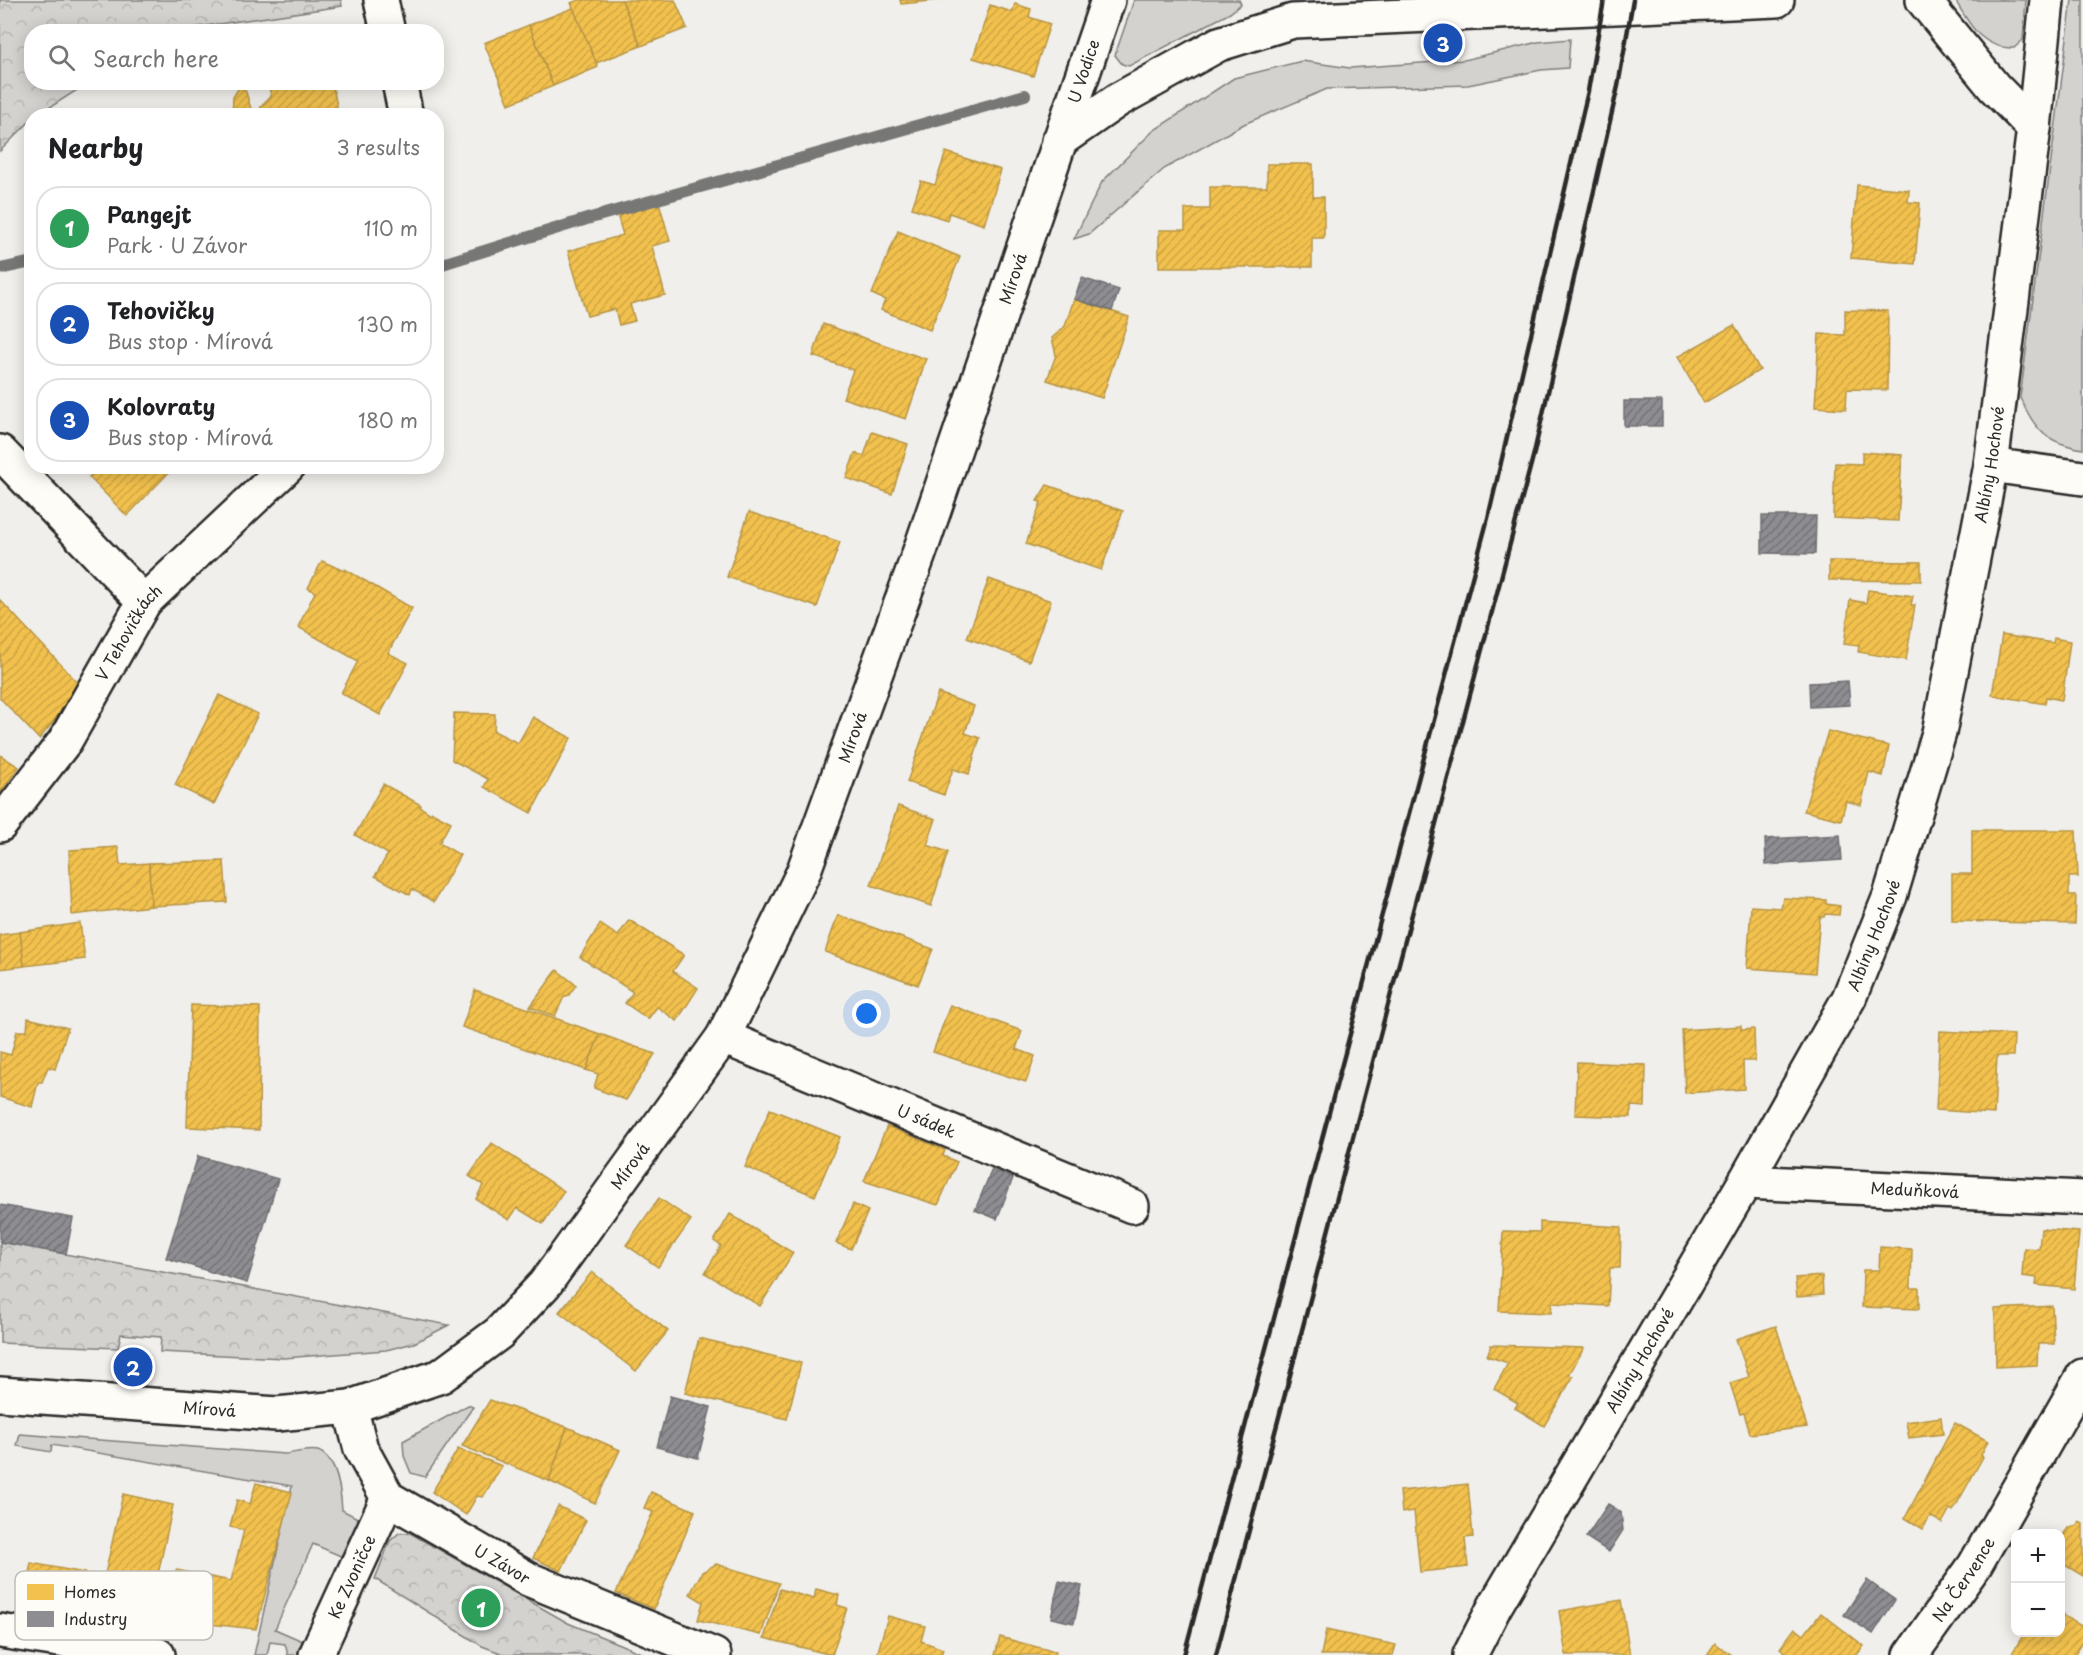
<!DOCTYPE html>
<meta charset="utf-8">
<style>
:root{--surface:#fff;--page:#f6f6f6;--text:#202124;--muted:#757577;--line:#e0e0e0;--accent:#2b2b2b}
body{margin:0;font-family:"Playpen Sans",sans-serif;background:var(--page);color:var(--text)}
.controls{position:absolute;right:18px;bottom:18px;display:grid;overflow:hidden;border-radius:12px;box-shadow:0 3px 15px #0003}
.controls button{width:54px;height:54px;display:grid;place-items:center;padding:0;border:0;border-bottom:2px solid var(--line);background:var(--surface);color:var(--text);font:30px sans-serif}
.you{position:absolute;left:867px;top:1014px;width:21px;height:21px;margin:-15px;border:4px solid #fff;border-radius:50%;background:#1a73e8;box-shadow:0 0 0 9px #1a73e833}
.badge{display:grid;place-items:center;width:39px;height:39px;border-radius:50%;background:var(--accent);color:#fff;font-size:20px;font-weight:700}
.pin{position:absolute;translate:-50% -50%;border:3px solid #fff;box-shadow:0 2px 6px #0006}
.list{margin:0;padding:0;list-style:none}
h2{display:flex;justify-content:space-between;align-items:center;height:78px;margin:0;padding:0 24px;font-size:26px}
h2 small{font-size:20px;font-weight:400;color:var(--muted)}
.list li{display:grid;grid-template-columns:39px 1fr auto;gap:18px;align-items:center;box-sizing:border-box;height:84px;margin:0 12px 12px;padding:0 12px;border:2px solid var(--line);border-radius:24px}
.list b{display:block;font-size:22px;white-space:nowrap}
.list p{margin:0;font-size:20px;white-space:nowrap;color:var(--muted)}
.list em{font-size:20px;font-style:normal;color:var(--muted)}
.icon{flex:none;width:33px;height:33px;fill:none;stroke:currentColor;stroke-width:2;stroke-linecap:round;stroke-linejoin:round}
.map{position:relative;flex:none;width:2083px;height:1655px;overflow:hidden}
.search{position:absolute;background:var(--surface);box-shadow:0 3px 15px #0003;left:24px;top:24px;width:420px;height:66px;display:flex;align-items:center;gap:15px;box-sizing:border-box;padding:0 21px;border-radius:24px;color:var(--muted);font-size:22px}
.panel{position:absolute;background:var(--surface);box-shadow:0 3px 15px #0003;left:24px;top:108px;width:420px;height:366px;border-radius:24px}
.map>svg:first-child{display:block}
.green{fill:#d3d2cf;stroke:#7f7e7d;stroke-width:1.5}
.park{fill:url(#park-crowns);stroke:#7f7e7d;stroke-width:1.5}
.homes{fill:url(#homes-hatch);stroke:#b69444;stroke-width:1.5}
.industry{fill:url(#industry-hatch);stroke:#707073;stroke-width:1.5}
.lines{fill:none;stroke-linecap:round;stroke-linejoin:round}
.stream{stroke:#777775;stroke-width:12}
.minor-casing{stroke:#2b2b2b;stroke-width:38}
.minor{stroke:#fdfcf7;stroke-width:33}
.rail{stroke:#2b2b2b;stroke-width:4.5}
.labels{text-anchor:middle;stroke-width:6;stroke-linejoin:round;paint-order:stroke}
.street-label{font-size:16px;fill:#2b2b2b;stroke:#fdfcf7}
.key{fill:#fdfcf7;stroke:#bebdba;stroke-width:1.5}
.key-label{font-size:16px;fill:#2b2b2b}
</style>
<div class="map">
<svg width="2083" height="1655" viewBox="0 0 2083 1655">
<defs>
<pattern id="park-crowns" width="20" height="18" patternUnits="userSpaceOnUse" patternTransform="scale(1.5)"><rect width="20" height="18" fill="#d3d2cf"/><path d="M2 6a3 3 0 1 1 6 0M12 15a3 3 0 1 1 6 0" fill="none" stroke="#b5b4b2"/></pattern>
<pattern id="homes-hatch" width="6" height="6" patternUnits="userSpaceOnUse" patternTransform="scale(1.5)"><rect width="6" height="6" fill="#f2c14e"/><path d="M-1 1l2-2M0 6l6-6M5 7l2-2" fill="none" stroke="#d0a644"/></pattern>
<pattern id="industry-hatch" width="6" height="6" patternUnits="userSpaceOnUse" patternTransform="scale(1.5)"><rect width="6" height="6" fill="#8d8d92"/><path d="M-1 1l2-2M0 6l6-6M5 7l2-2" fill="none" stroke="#737377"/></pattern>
</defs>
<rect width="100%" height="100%" fill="#f0efeb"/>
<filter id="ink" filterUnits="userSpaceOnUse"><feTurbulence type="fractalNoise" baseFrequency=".0167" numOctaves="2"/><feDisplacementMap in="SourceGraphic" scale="12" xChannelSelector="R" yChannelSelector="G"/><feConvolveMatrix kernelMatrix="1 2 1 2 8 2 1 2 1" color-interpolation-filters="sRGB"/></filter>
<g filter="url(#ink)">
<g class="green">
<path d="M1134,0H1239L1241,4L1230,13L1129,66L1122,64L1115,55Z"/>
<path d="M1955,0H2026L2023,40L2014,48C1982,49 1969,24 1955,0Z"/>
<path d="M2072,0H2083V449C2045,442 2037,432 2020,398Z"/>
<path d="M1570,39L1568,68L1541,70L1468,85L1327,89L1244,124L1164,169L1089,234L1074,239L1102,182L1153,131L1234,78L1302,61L1350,68L1464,60L1538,42Z"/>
<path d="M468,1405L473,1407L425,1477L411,1473L404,1456L403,1441Z"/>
<path d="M20,1434L285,1454C294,1453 309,1449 318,1451C337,1458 341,1493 342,1510L375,1527L359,1564L313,1544L275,1629L321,1649L316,1655H288L285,1644L270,1642L267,1655H254L292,1486L52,1445L51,1452L17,1446Z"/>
</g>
<g class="park">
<path d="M0,0H341L342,6L171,31L32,32V82L88,83L38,115L32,116L31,120L0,151Z"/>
<path d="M0,1242L449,1325L414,1343L386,1350L284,1358L160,1352L161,1337L121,1334L118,1348L0,1343Z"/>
<path d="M399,1533H410L568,1623L646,1655H506L482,1646L375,1579L390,1541Z"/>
</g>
<g class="homes">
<path d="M579,0H622L641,46L596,63L571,3Z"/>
<path d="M622,0H675L687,28L641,46Z"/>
<path d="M900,0H941L901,4Z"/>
<path d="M1015,4L1031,9L1029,17L1050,24L1033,76L973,58L990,5L1012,12Z"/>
<path d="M573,8L598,67L553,86L529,25Z"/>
<path d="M529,25L553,86L509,104L484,43Z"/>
<path d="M268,82H332L339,116H260L261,106L271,96Z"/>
<path d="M240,86L246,92L253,116H232L233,97Z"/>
<path d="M946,152L1001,170L984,225L949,213L947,220L912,208L921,181L935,185Z"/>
<path d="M1267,164H1313V197H1324V238H1312V267H1159V230H1185V209H1210V187H1267Z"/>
<path d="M1857,185L1909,190L1908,202L1920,203L1915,264L1851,258Z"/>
<path d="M658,199L670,241L652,246L665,295L630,304L635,321L619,325L615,309L587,316L568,251L623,235L616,211Z"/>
<path d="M898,231L960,257L930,330L881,310L885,300L872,294Z"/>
<path d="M1074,299L1129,317L1102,398L1047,380L1056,355L1052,338L1065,326Z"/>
<path d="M1845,310L1888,311L1887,390L1847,389L1846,409L1815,407L1819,334L1845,335Z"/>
<path d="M823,324L926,359L906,419L843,398L853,370L813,356Z"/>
<path d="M1734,325L1760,370L1704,403L1677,357Z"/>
<path d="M872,432L908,444L892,494L846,478L855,453L864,456Z"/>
<path d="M1862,452L1902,455L1898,521L1833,518L1835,463L1862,464Z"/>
<path d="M100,466H175L127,516L89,477Z"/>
<path d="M1047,485L1123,511L1101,570L1026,544L1041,502L1037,501Z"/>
<path d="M749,512L840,542L817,607L727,577Z"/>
<path d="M322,561L344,571L345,569L412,608L388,653L408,663L380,715L341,693L358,661L298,627L315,592L308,588Z"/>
<path d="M1829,561L1921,562V581L1829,580Z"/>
<path d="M989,579L1051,601L1029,661L967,638Z"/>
<path d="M1868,590L1913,596L1911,605H1915L1906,660L1858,652L1859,646L1844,644L1850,600L1866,603Z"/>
<path d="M0,600L82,687L39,739L0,698Z"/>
<path d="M2002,635L2053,643L2054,638L2070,641L2062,700L2046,697L2045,704L1992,695Z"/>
<path d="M938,693L974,706L965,733L980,738L969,774L953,769L944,795L907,782Z"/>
<path d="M219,695L258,714L214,804L175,785Z"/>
<path d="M454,713L495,714L494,731L518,743L533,717L571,738L531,813L484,787L488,779L452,760Z"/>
<path d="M1828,731L1889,746L1883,776L1869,772L1861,805L1846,801L1841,820L1804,811Z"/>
<path d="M0,755L19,767L0,793Z"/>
<path d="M383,784L421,805L420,807L431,814L432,812L451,822L439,843L460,855L434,902L412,889L410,895L375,876L388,854L355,835Z"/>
<path d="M898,806L936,819L927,845L948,852L931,906L871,885Z"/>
<path d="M1972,830H2076L2078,877H2069V895H2076L2075,924L1952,921V874H1972Z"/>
<path d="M118,847L120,865L149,863L151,906L72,915L69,850Z"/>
<path d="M224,861L227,902L151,906L149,863Z"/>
<path d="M1783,898L1826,900V904L1840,906L1839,915L1825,914L1824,917H1820L1815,973L1747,968L1751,906L1781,908Z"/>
<path d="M838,915L933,949L918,985L825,952Z"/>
<path d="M629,920L684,955L673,971L698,988L677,1021L657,1007L648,1019L625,1003L633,992L580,957L600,924L618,936Z"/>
<path d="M80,923L85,959L24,966L20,932Z"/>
<path d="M20,932L24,966L0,969V935Z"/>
<path d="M557,970L576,985L569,995L564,997L555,1016L530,1007Z"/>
<path d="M475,990L600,1034L586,1070L462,1027Z"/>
<path d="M191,1005L260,1007L259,1130L187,1127Z"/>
<path d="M950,1005L1022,1031L1016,1049L1035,1056L1026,1082L933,1052Z"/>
<path d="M28,1018L68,1028L55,1069L48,1067L42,1082H38L32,1107L0,1097V1052L11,1055L17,1031H27Z"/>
<path d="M1741,1026V1030L1754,1029L1755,1061H1743L1744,1089L1685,1093L1682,1030Z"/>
<path d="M1940,1031L2014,1035L2013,1056H1997L1994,1114L1936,1110Z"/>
<path d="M600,1034L655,1054L626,1100L594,1088L598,1074L586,1070Z"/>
<path d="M1577,1062L1646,1065L1645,1107L1631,1106V1117L1575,1115Z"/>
<path d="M770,1109L840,1137L815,1196L745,1167Z"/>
<path d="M887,1126L945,1150L943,1156L957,1162L938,1205L864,1181Z"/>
<path d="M492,1143L564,1191L543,1224L517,1208L509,1220L476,1199L483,1185L469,1176Z"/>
<path d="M659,1198L691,1220L658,1267L626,1245Z"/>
<path d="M853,1204L868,1211L851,1249L836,1243Z"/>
<path d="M730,1214L793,1253L760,1306L705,1273L721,1246L714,1241Z"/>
<path d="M1540,1222L1621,1227L1620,1268H1610L1608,1306L1552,1303L1551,1313L1499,1311L1503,1231L1540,1232Z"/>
<path d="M2041,1229L2079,1232L2074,1289L2036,1285L2037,1278L2022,1276L2024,1248L2039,1249Z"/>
<path d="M1880,1247L1912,1249L1911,1288H1919V1309L1862,1307L1863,1270H1879Z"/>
<path d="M592,1272L668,1331L636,1371L559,1312Z"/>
<path d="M1822,1276L1823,1295L1797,1297L1795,1278Z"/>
<path d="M2052,1306L2054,1344H2038L2037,1365L1996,1367L1995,1309Z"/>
<path d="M1776,1326L1807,1427L1750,1434L1744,1413L1740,1414L1730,1383L1749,1377L1736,1339Z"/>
<path d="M699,1338L801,1363L787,1419L685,1393Z"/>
<path d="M1491,1345L1584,1348L1569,1375L1573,1377L1544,1426L1515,1408L1518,1403L1494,1389L1508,1363L1487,1356Z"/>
<path d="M490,1400L567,1427L549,1481L462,1446Z"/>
<path d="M1941,1417L1943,1434L1909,1438L1906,1422Z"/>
<path d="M1955,1423L1988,1441L1981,1455L1983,1457L1953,1511L1950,1509L1942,1523L1930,1516L1923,1529L1905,1518Z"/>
<path d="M567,1427L620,1450L595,1503L549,1481Z"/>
<path d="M458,1449L502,1466L483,1497L477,1496L466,1515L432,1492Z"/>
<path d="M256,1483L292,1492L256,1629L161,1619L165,1579L174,1580L176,1570L231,1581L244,1530L230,1527L237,1500L250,1504Z"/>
<path d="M1468,1484L1473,1537L1465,1538L1468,1567L1420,1572L1414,1511L1402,1513L1400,1491Z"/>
<path d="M651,1492L695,1511L654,1609L616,1593L653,1512L644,1508Z"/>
<path d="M123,1494L173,1505L147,1625L96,1614Z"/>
<path d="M558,1506L586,1520L561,1571L533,1558Z"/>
<path d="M2079,1521L2083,1523V1576L2060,1562V1552L2065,1544L2063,1535L2068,1528L2077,1525Z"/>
<path d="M31,1563L85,1573L84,1578L102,1582L95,1616L23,1601Z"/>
<path d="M716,1564L779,1583L761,1635L698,1620L703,1602L690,1594L702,1572Z"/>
<path d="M780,1589L814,1599L816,1589L839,1595L837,1605L847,1608L832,1655L764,1638Z"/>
<path d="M1621,1600L1630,1655H1566L1559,1611Z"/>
<path d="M1821,1613L1864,1646L1857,1655H1789L1780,1648L1795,1628L1804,1635Z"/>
<path d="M2060,1614L2083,1627V1642L2075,1655H2011L2025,1632H2060Z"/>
<path d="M888,1616L925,1626L921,1641L943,1649L941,1655H877Z"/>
<path d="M1326,1630L1396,1645L1393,1655H1321Z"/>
<path d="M1000,1637L1056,1652L1055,1655H995Z"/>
<path d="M1715,1643L1732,1655H1707Z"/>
</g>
<g class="industry">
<path d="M1082,278L1119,290L1112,311L1074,299Z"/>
<rect x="1624" y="401" width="38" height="25"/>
<path d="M1762,516H1816L1815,554L1762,553Z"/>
<path d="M1848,681L1850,705L1810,707L1809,683Z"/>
<path d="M1840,835L1842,860L1766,865L1765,839Z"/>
<path d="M198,1156L278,1179L247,1283L166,1258Z"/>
<path d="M992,1169L1013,1178L997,1219L975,1210Z"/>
<path d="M0,1205L73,1218L66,1254L0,1242Z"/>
<path d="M670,1396L711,1407L698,1458L657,1447Z"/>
<path d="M1608,1504L1621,1512L1623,1530L1609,1552L1586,1537Z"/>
<path d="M1867,1580L1895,1600L1873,1634L1844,1615Z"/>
<path d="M1059,1581L1082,1586L1074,1623L1051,1618Z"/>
</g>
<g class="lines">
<g class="stream">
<path d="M436,266L587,219L1025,95"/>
<path d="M0,269L32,262"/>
</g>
<defs>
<g id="minor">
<path d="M381,0L388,32"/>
<path d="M1923,0L1994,87L2034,128"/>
<path d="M399,82L406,116"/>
<path d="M1059,141L1118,100L1219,44L1293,21L1777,0"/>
<path d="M0,452L144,602"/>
<path d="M1991,465L2083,478"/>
<path id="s1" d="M0,825L65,741L144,602L288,466"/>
<path id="s2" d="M723,1037L1132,1206"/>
<path id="s3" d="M1745,1182L2083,1198"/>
<path id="s4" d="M0,1394L277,1414L350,1407L441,1376L499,1333L545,1284L723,1037L803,873L920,551L1108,0"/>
<path id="s5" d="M350,1407L361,1449L388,1498L528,1579L714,1655"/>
<path d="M0,1631L158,1655"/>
<path id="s6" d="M316,1655L388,1498"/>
<path id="s7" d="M1470,1655L1495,1606L1745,1182L1849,998L1890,896L1939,733L1991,465L2034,128L2047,0"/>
<path id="s8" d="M1911,1655L1975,1565L2083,1376"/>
</g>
</defs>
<use href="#minor" class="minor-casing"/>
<use href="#minor" class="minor"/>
<g class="rail">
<path d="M1184,1655L1488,518L1588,91L1604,0"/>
<path d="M1216,1655L1534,453L1618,86L1633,0"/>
</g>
</g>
</g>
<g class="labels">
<g class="street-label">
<text dy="6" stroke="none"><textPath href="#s4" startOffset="1923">U Vodice</textPath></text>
<text dy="6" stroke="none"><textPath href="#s4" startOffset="1704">Mírová</textPath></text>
<text dy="6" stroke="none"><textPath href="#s7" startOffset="1312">Albíny Hochové</textPath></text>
<text dy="6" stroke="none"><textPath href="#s1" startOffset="232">V Tehovičkách</textPath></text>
<text dy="6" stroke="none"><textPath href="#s4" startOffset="1218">Mírová</textPath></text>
<text dy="6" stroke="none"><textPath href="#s7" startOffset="826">Albíny Hochové</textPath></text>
<text dy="6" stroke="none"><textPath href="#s2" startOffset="220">U sádek</textPath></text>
<text dy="6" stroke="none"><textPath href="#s4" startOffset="732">Mírová</textPath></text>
<text dy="6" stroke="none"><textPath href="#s3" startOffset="170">Meduňková</textPath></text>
<text dy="6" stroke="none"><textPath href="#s7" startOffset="340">Albíny Hochové</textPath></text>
<text dy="6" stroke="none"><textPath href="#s4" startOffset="210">Mírová</textPath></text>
<text dy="6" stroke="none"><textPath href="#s5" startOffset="231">U Závor</textPath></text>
<text dy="6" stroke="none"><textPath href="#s6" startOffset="86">Ke Zvoničce</textPath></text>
<text dy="6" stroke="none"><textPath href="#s8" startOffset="92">Na Července</textPath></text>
</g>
</g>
<rect x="15" y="1571" width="198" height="69" rx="9" class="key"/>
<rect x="27" y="1584" width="27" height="16" fill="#f2c14e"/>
<rect x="27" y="1611" width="27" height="16" fill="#8d8d92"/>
<g class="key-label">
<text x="64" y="1598">Homes</text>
<text x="64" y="1625">Industry</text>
</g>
</svg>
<div class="controls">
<button>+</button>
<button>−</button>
</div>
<div class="you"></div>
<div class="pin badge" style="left:481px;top:1608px;background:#2e9e5b">1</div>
<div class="pin badge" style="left:133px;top:1367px;background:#1a4fb4">2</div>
<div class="pin badge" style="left:1443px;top:43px;background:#1a4fb4">3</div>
<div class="search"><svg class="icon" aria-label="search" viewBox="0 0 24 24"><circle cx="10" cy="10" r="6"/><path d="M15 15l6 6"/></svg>Search here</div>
<section class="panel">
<h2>Nearby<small>3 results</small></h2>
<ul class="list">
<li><span class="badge" style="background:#2e9e5b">1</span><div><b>Pangejt</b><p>Park · U Závor</p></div><em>110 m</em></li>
<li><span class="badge" style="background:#1a4fb4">2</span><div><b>Tehovičky</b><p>Bus stop · Mírová</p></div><em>130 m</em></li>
<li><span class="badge" style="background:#1a4fb4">3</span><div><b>Kolovraty</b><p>Bus stop · Mírová</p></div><em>180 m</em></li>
</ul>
</section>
</div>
